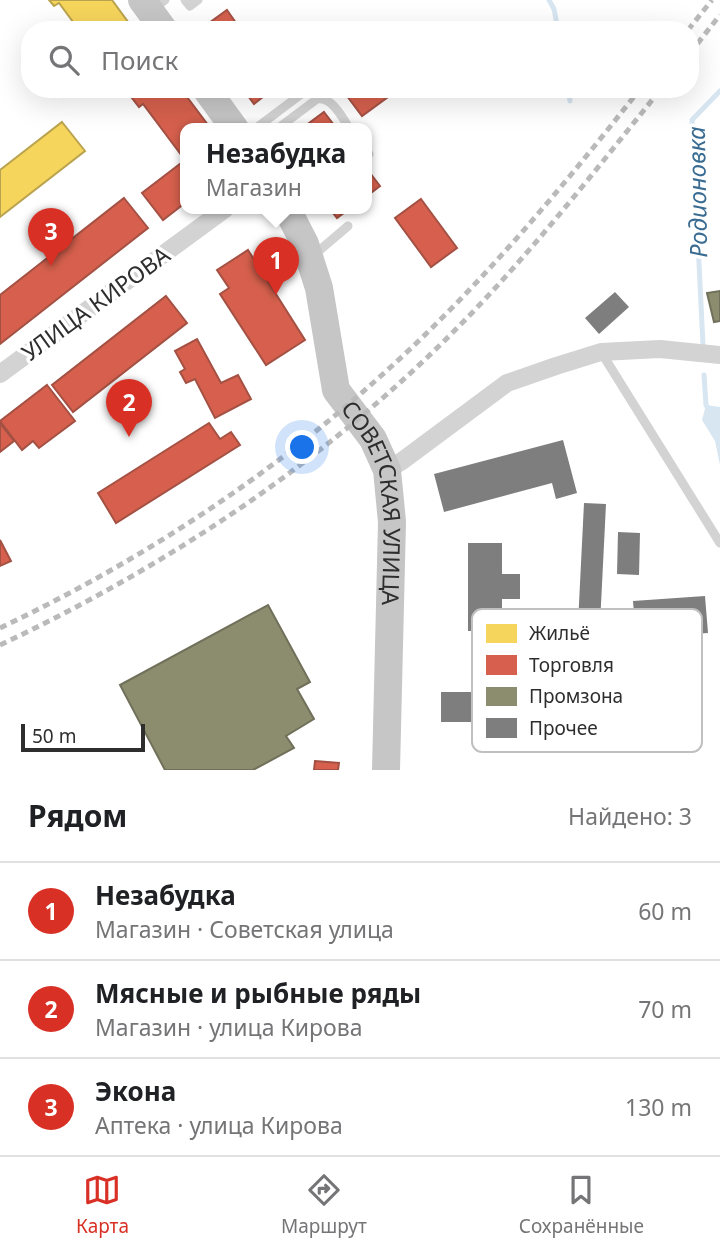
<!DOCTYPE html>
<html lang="ru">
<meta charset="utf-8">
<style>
:root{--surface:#fff;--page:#f2f2f2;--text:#202124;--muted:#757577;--line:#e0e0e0;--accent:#d93025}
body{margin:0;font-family:"Noto Sans",sans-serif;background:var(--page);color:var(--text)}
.scale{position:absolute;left:21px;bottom:18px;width:124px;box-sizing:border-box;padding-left:7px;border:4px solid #2e2e2e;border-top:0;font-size:19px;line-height:24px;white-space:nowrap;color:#2e2e2e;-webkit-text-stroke:5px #fff;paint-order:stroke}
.you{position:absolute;left:303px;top:448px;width:24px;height:24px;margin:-18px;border:5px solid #fff;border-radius:50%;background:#1a73e8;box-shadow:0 0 0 10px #1a73e833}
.badge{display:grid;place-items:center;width:46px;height:46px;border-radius:50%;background:var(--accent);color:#fff;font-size:23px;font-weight:700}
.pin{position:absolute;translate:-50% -58px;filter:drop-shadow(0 2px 4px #0008)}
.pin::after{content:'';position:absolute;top:37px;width:24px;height:21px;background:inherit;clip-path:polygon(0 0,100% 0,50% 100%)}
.popup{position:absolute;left:180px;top:123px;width:192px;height:91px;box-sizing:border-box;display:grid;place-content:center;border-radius:14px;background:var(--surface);filter:drop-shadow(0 2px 5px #0005);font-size:23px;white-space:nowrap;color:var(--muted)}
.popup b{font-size:26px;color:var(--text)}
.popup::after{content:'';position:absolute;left:50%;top:100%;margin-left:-14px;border:14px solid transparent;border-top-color:var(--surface)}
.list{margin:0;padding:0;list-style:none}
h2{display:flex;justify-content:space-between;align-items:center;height:91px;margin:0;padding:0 28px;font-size:30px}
h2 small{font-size:23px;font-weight:400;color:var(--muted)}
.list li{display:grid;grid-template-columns:46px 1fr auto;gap:21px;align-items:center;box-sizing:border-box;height:98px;padding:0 28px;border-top:2px solid var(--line)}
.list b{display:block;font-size:26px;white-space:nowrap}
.list p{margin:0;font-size:23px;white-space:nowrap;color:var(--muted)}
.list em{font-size:23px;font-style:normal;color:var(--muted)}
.icon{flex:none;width:38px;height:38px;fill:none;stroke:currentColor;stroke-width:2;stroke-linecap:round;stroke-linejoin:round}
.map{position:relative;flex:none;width:720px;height:770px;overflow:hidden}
.search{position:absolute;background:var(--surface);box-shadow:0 7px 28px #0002;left:21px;right:21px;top:21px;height:77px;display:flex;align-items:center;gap:18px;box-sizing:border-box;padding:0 24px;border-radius:28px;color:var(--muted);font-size:26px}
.sheet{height:385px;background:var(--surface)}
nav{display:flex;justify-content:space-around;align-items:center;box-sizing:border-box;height:98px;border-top:2px solid var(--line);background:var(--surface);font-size:19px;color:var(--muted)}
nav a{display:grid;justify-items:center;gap:4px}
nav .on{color:var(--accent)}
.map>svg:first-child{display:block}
.water{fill:#d8e6f2}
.homes{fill:#f6d55c;stroke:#baa34e;stroke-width:2}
.shops{fill:#d6604d;stroke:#a45144;stroke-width:2}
.industry{fill:#8c8c6e;stroke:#70705b;stroke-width:2}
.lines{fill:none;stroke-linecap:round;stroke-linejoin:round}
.stream{stroke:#d8e6f2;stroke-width:5}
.building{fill:#7e7e7e}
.service{stroke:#d3d3d3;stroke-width:9}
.minor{stroke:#d3d3d3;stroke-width:18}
.primary{stroke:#c6c6c6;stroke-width:28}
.rail{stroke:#bababa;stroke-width:5;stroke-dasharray:7 5;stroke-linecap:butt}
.labels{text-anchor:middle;stroke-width:7;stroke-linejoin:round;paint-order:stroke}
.street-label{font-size:23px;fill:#2e2e2e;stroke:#fff}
.water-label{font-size:24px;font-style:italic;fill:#3a6c92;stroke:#fff}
.key{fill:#fff;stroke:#c0c0c0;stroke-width:2}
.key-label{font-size:19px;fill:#2e2e2e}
</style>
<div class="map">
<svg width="720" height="770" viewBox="0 0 720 770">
<rect width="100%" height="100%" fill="#fff"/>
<path class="water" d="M706,405L720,407V465L715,441L702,420Z"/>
<g class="homes">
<path d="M49,0H112L134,30H79L59,3L54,6Z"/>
<path d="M62,122L85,151L0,217V170Z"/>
</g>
<g class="shops">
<path d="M227,10L241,30H203L202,28Z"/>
<path d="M125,89H181L211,129H185V160L143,104L139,107Z"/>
<path d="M243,89H273L254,104Z"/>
<path d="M357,89H399L362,116L347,96Z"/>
<path d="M324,112L337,129H301Z"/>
<path d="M185,160V203L163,220L142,193Z"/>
<path d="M367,169L380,186L367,196Z"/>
<path d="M124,198L148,228L0,344V295Z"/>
<path d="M421,199L457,248L431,267L395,218Z"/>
<path d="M330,209H349L337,218Z"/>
<path d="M248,250L305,340L266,365L220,294L229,288L217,270Z"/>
<path d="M166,296L187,323L73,412L52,385Z"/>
<path d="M197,339L221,383L238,375L251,399L215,418L195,379L186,383L180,372L185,369L175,351Z"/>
<path d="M47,385L75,421L39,448L33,441L22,450L0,421Z"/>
<path d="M0,423L14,441L0,452Z"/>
<path d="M209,423L220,439L231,432L240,445L116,523L98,493Z"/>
<path d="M0,540L11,561L0,566Z"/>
<path d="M315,761L339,763L338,770H314Z"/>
</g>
<g class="industry">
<path d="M720,291V321L714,322L707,293Z"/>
<path d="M268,605L310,682L297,689L314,719L286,736L294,748L253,770H165L120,685Z"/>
</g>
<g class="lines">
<g class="stream">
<path d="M549,0L554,9L558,30"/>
<path d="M568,89L570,101"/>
<path d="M703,345L692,120L720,91"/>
<path d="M704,375L706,405L710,411"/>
</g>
</g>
<g class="building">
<path d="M615,292L629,307L599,334L585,318Z"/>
<path d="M563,440L577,493L556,499L552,483L444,512L434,474Z"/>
<path d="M584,503L606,504L599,645L577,644Z"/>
<path d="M618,532L640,533L639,575L617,574Z"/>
<path d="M468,543H502V574H520V599H502V631H468Z"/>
<path d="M705,596L708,633L636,638L633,601Z"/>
<rect x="515" y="645" width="41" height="55"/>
<rect x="441" y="692" width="69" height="30"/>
<rect x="570" y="699" width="70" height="50"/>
</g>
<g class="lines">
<g class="service">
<path d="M185,0L190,6L198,0"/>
<path d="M152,10L165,0"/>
<path d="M255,129L308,89"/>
<path d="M277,129L317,99C333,97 342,118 350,129"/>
<path d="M367,151L369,154"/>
<path d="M314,255L348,226"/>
<path d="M601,352L720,543"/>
</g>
<g class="minor">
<path d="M0,374L225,209"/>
<path d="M387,470L402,461L507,383L556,366L601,352L660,349L720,355"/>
</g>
<g class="primary">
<path d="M142,0L164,30"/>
<path d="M206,89L235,129"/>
<path id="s1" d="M287,209L305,244L319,288L336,390L373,439L387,470L392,522L386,770"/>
</g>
<g class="rail">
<path d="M688,30L712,0"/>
<path d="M690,53L720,15"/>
<path d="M0,628C135,564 263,481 374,382C473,295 559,192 640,89"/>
<path d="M0,645C172,564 333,456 466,319C536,247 598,167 661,89"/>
</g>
</g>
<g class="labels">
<g class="street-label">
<text transform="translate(96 304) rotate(-36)" y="8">УЛИЦА КИРОВА</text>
<text dy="8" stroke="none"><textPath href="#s1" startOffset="313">СОВЕТСКАЯ УЛИЦА</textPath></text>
</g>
<g class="water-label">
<text transform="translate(698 192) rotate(-91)" y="8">Родионовка</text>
</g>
</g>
<rect x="472" y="609" width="230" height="143" rx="10" class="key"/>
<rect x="486" y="624" width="31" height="19" fill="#f6d55c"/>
<rect x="486" y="655" width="31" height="20" fill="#d6604d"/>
<rect x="486" y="687" width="31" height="19" fill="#8c8c6e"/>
<rect x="486" y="718" width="31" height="20" fill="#7e7e7e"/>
<g class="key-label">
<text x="529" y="640">Жильё</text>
<text x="529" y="672">Торговля</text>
<text x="529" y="703">Промзона</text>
<text x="529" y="735">Прочее</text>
</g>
</svg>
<div class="scale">50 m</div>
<div class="you"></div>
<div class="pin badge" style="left:276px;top:295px">1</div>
<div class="popup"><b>Незабудка</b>Магазин</div>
<div class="pin badge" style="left:129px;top:437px">2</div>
<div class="pin badge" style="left:51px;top:266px">3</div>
<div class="search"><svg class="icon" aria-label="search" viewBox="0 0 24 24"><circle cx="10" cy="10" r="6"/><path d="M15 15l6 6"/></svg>Поиск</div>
</div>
<section class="sheet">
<h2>Рядом<small>Найдено: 3</small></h2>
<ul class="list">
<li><span class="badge">1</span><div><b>Незабудка</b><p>Магазин · Советская улица</p></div><em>60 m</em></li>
<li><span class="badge">2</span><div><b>Мясные и рыбные ряды</b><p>Магазин · улица Кирова</p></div><em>70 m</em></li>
<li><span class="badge">3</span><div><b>Экона</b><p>Аптека · улица Кирова</p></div><em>130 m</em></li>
</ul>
</section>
<nav>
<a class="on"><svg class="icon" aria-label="map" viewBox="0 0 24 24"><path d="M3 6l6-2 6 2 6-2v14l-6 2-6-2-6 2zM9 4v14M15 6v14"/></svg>Карта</a>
<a><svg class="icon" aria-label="directions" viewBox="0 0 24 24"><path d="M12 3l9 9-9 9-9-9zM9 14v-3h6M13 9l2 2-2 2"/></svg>Маршрут</a>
<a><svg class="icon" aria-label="saved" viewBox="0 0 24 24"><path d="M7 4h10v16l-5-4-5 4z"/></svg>Сохранённые</a>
</nav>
